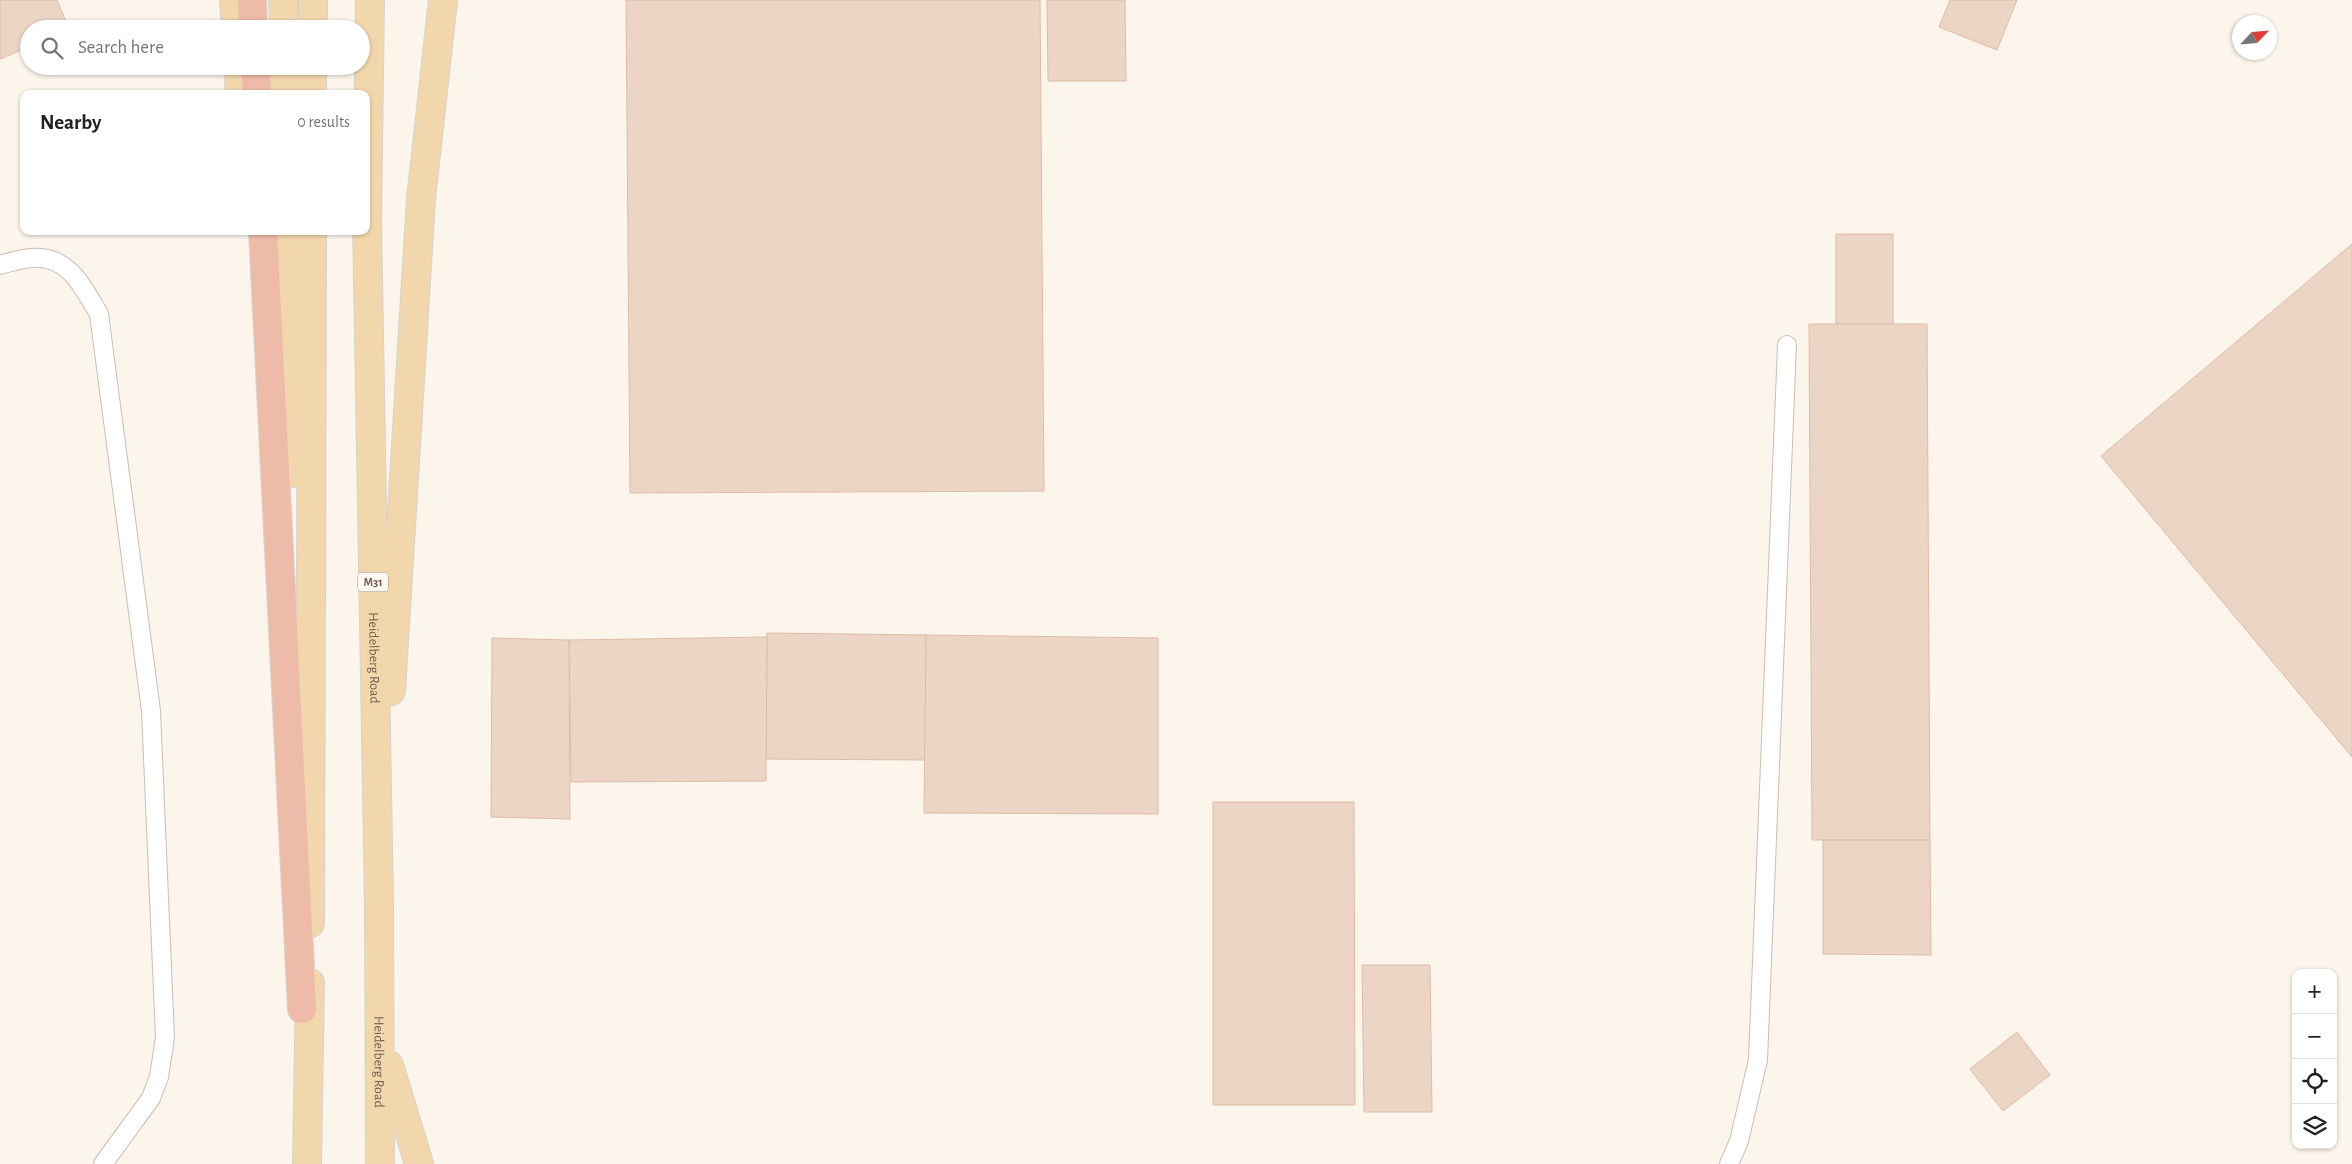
<!DOCTYPE html>
<meta charset="utf-8">
<style>
:root{--surface:#fff;--page:#f6f6f6;--text:#222;--muted:#767676;--line:#e0e0e0}
body{margin:0;font-family:"Alegreya Sans",sans-serif;background:var(--page);color:var(--text)}
.controls{position:absolute;right:15px;bottom:15px;display:grid;overflow:hidden;border-radius:10px;box-shadow:0 1px 4px #0004}
.controls button{width:45px;height:45px;display:grid;place-items:center;padding:0;border:0;border-bottom:1px solid var(--line);background:var(--surface);color:var(--text);font:25px sans-serif}
.compass{position:absolute;left:2232px;top:15px;width:45px;height:45px;border-radius:50%;background:var(--surface);box-shadow:0 1px 4px #0004;rotate:64deg}
.list{margin:0;padding:0;list-style:none}
h2{display:flex;justify-content:space-between;align-items:center;height:65px;margin:0;padding:0 20px;font-size:21px}
h2 small{font-size:16px;font-weight:400;color:var(--muted)}
.icon{flex:none;width:28px;height:28px;fill:none;stroke:currentColor;stroke-width:2;stroke-linecap:round;stroke-linejoin:round}
.map{position:relative;flex:none;width:2352px;height:1164px;overflow:hidden}
.search{position:absolute;background:var(--surface);box-shadow:0 1px 4px #0004;left:20px;top:20px;width:350px;height:55px;display:flex;align-items:center;gap:12px;box-sizing:border-box;padding:0 18px;border-radius:28px;color:var(--muted);font-size:19px}
.panel{position:absolute;background:var(--surface);box-shadow:0 1px 4px #0004;left:20px;top:90px;width:350px;height:145px;border-radius:10px}
.map>svg:first-child{display:block}
.building{fill:#edd5c6;stroke:#debca8}
.lines{fill:none;stroke-linecap:round;stroke-linejoin:round}
.service-casing{stroke:#ccbdb2;stroke-width:20}
.primary-casing{stroke:#d8d2ce;stroke-width:30}
.motorway-casing{stroke:#d8d2ce;stroke-width:30}
.service{stroke:#fff;stroke-width:18}
.primary{stroke:#f2d7ac;stroke-width:28}
.motorway{stroke:#eebba9;stroke-width:28}
.labels{text-anchor:middle;stroke-width:4;stroke-linejoin:round;paint-order:stroke}
.shield{fill:#fdf9f2;stroke:#9d8c81;stroke-width:1}
.shield-label{font-size:12px;font-weight:bold;fill:#745d51}
.street-label{font-size:14px;fill:#745d51;stroke:#fdf9f2}
</style>
<div class="map">
<svg width="2352" height="1164" viewBox="0 0 2352 1164">
<rect width="100%" height="100%" fill="#fbf5eb"/>
<g class="building">
<path d="M0,0H57L69,29H29V47L0,59Z"/>
<path d="M626,0H1040L1044,491L630,493Z"/>
<path d="M1047,0H1125L1126,81H1048Z"/>
<path d="M1950,0H2017L1997,50L1939,27Z"/>
<rect x="1836" y="234" width="57" height="90"/>
<path d="M2352,244V757L2101,456Z"/>
<path d="M1809,324H1927L1930,840H1812Z"/>
<path d="M767,633L926,635L925,760L766,759Z"/>
<path d="M926,635L1158,638V814L924,813Z"/>
<path d="M767,637L766,781L571,782L569,640Z"/>
<path d="M492,638L569,640L570,819L491,817Z"/>
<path d="M1213,802H1354L1355,1105H1213Z"/>
<path d="M1823,840H1930L1931,955L1823,954Z"/>
<path d="M1362,965H1430L1432,1112H1364Z"/>
<path d="M2017,1032L2050,1075L2003,1111L1970,1069Z"/>
</g>
<g class="lines">
<defs>
<g id="service">
<path d="M0,265C10,262 21,259 31,258C69,255 82,286 99,314L151,711L165,1037L159,1077L151,1098L103,1164"/>
<path d="M1729,1164L1739,1141L1758,1060L1787,345"/>
</g>
<g id="primary">
<path d="M234,0L236,29"/>
<path d="M283,0L284,29"/>
<path id="s1" d="M370,0L367,221L379,904L380,1164"/>
<path d="M313,29V0"/>
<path d="M238,66L240,94"/>
<path d="M284,66L285,94"/>
<path d="M312,94V66"/>
<path d="M288,231L292,473"/>
<path d="M391,691L421,199L443,0"/>
<path d="M310,923L312,231"/>
<path d="M389,1065L419,1164"/>
<path d="M307,1164L310,983"/>
</g>
<g id="motorway">
<path d="M252,0L253,29"/>
<path d="M255,66L257,94"/>
<path d="M263,231L302,1009"/>
</g>
</defs>
<use href="#service" class="service-casing"/>
<use href="#primary" class="primary-casing"/>
<use href="#motorway" class="motorway-casing"/>
<use href="#service" class="service"/>
<use href="#primary" class="primary"/>
<use href="#motorway" class="motorway"/>
</g>
<g class="labels">
<rect class="shield" x="358" y="572.5" width="30" height="19" rx="4"/>
<g class="shield-label">
<text x="373" y="586">M31</text>
</g>
<g class="street-label">
<text dy="5" stroke="none"><textPath href="#s1" startOffset="658">Heidelberg Road</textPath></text>
<text dy="5" stroke="none"><textPath href="#s1" startOffset="1062">Heidelberg Road</textPath></text>
</g>
</g>
</svg>
<div class="controls">
<button>+</button>
<button>−</button>
<button><svg class="icon" aria-label="locate" viewBox="0 0 24 24"><circle cx="12" cy="12" r="6"/><path d="M12 2v4M12 18v4M2 12h4M18 12h4"/></svg></button>
<button><svg class="icon" aria-label="layers" viewBox="0 0 24 24"><path d="M12 4l9 5-9 5-9-5zM3 14l9 5 9-5"/></svg></button>
</div>
<svg class="compass" viewBox="-18 -18 36 36"><path d="M0-13l5 13h-10z" fill="#e53935"/><path d="M0 13l5-13h-10z" fill="#767676"/></svg>
<div class="search"><svg class="icon" aria-label="search" viewBox="0 0 24 24"><circle cx="10" cy="10" r="6"/><path d="M15 15l6 6"/></svg>Search here</div>
<section class="panel">
<h2>Nearby<small>0 results</small></h2>
<ul class="list">
</ul>
</section>
</div>
